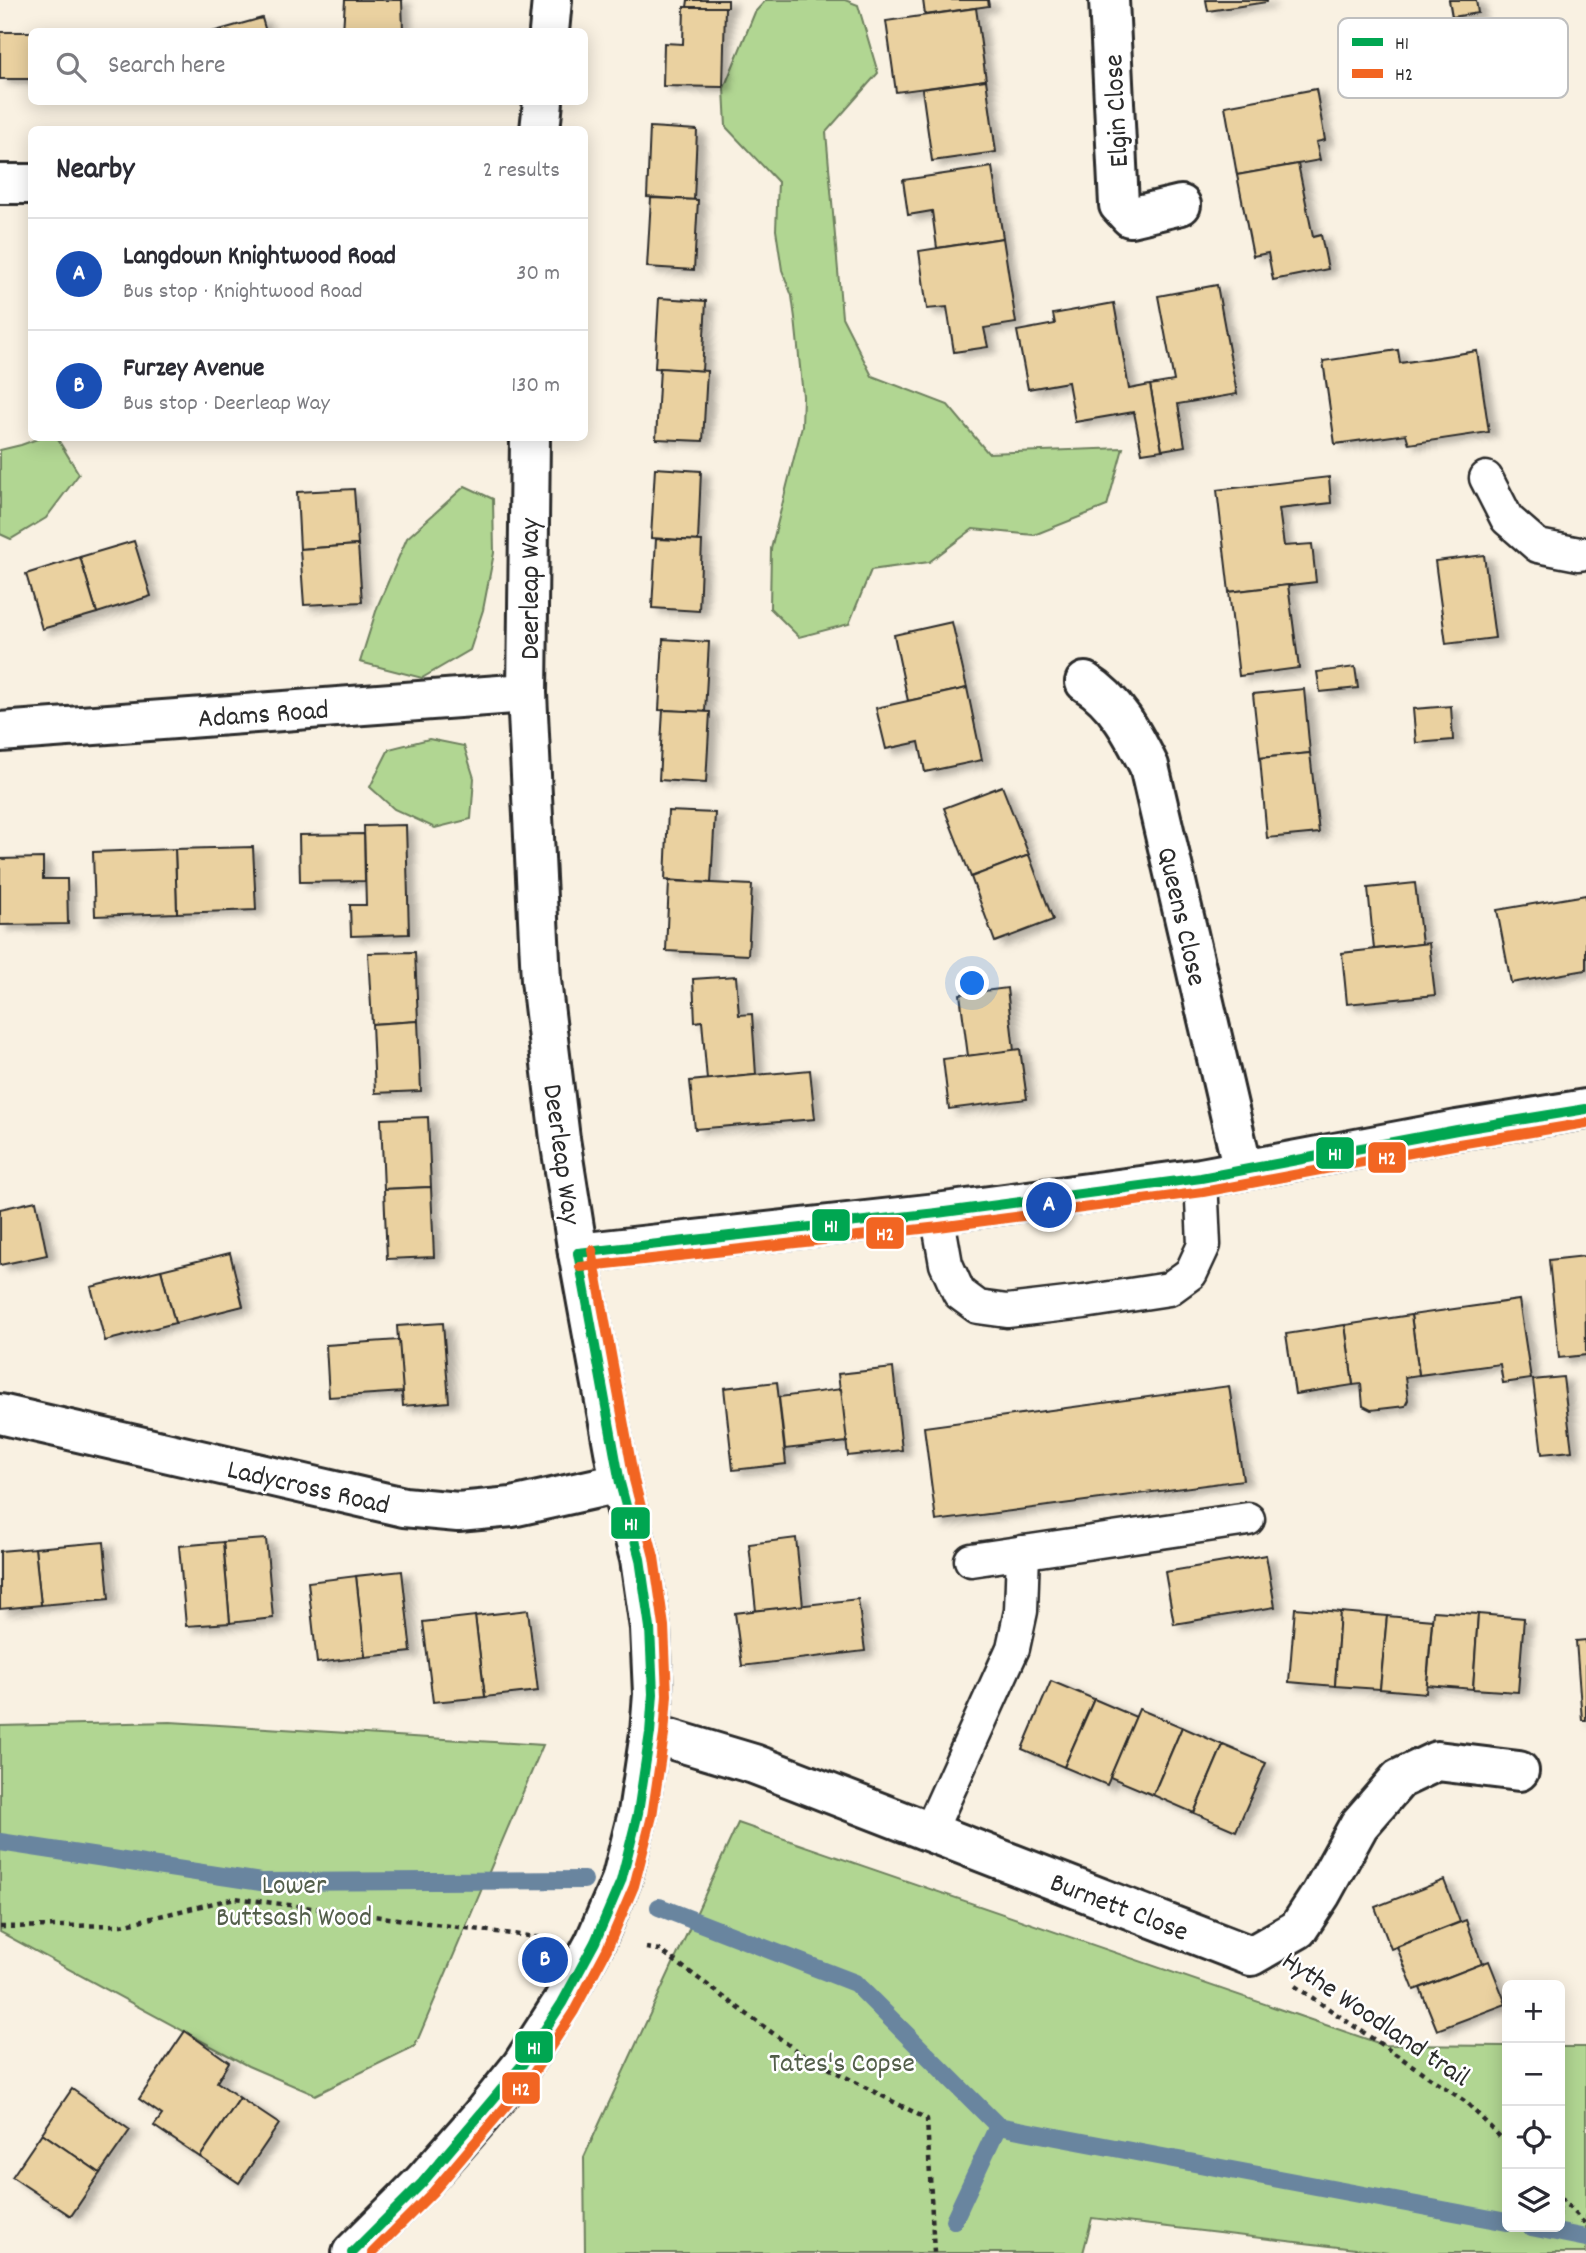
<!DOCTYPE html>
<meta charset="utf-8">
<style>
:root{--surface:#fff;--page:#f2f2f3;--text:#2b2b33;--muted:#7c7c81;--line:#e1e1e2;--accent:#0f766e}
body{margin:0;font-family:Dekko,sans-serif;background:var(--page);color:var(--text)}
.controls{position:absolute;right:21px;bottom:21px;display:grid;overflow:hidden;border-radius:10px;box-shadow:0 4px 18px #0003}
.controls button{width:63px;height:63px;display:grid;place-items:center;padding:0;border:0;border-bottom:2px solid var(--line);background:var(--surface);color:var(--text);font:35px sans-serif}
.you{position:absolute;left:973px;top:984px;width:24px;height:24px;margin:-18px;border:5px solid #fff;border-radius:50%;background:#1a73e8;box-shadow:0 0 0 10px #1a73e833}
.badge{display:grid;place-items:center;width:46px;height:46px;border-radius:50%;background:var(--accent);color:#fff;font-size:23px;font-weight:700}
.pin{position:absolute;translate:-50% -50%;border:4px solid #fff;box-shadow:0 2px 7px #0006}
.list{margin:0;padding:0;list-style:none}
h2{display:flex;justify-content:space-between;align-items:center;height:91px;margin:0;padding:0 28px;font-size:30px}
h2 small{font-size:23px;font-weight:400;color:var(--muted)}
.list li{display:grid;grid-template-columns:46px 1fr auto;gap:21px;align-items:center;box-sizing:border-box;height:112px;padding:0 28px;border-top:2px solid var(--line)}
.list b{display:block;font-size:26px;white-space:nowrap}
.list p{margin:0;font-size:23px;white-space:nowrap;color:var(--muted)}
.list em{font-size:23px;font-style:normal;color:var(--muted)}
.icon{flex:none;width:38px;height:38px;fill:none;stroke:currentColor;stroke-width:2;stroke-linecap:round;stroke-linejoin:round}
.map{position:relative;flex:none;width:1586px;height:2253px;overflow:hidden}
.search{position:absolute;background:var(--surface);box-shadow:0 4px 18px #0003;left:28px;top:28px;width:560px;height:77px;display:flex;align-items:center;gap:18px;box-sizing:border-box;padding:0 24px;border-radius:10px;color:var(--muted);font-size:26px}
.panel{position:absolute;background:var(--surface);box-shadow:0 4px 18px #0003;left:28px;top:126px;width:560px;height:315px;border-radius:10px}
.map>svg:first-child{display:block}
.green{fill:#b1d692;stroke:#6e805e;stroke-width:2}
.lines{fill:none;stroke-linecap:round;stroke-linejoin:round}
.stream{stroke:#69859f;stroke-width:18}
.building{fill:#ead1a0;stroke:#2b2b2b;stroke-width:2;filter:url(#shadow)}
.lane-casing{stroke:#2b2b2b;stroke-width:37}
.street-casing{stroke:#2b2b2b;stroke-width:44}
.path{stroke:#2b2b2b;stroke-width:4.5;stroke-dasharray:5 5;stroke-linecap:butt}
.lane{stroke:#fff;stroke-width:32}
.street{stroke:#fff;stroke-width:38}
.bus-1-casing{stroke:#fff;stroke-width:16}
.bus-2-casing{stroke:#fff;stroke-width:16}
.bus-1{stroke:#00a651;stroke-width:10}
.bus-2{stroke:#f26522;stroke-width:10}
.labels{text-anchor:middle;stroke-width:5;stroke-linejoin:round;paint-order:stroke}
.street-label{font-size:28px;fill:#2b2b2b;stroke:#fff}
.park-label{font-size:28px;fill:#535e4a;stroke:#fff}
.key{fill:#fff;stroke:#bfbfbf;stroke-width:2}
.key-label{font-size:19px;fill:#2b2b2b}
.line-badge{stroke:#fff;stroke-width:2.5}
.badge-label{font-size:19px;text-anchor:middle;font-weight:bold;fill:#fff}
</style>
<div class="map">
<svg width="1586" height="2253" viewBox="0 0 1586 2253">
<defs>
<filter id="shadow"><feDropShadow dx="8" dy="4.5" stdDeviation="3.5" flood-color="#0004"/></filter>
</defs>
<rect width="100%" height="100%" fill="#f9f1e2"/>
<filter id="ink" filterUnits="userSpaceOnUse"><feTurbulence type="fractalNoise" baseFrequency=".0143" numOctaves="2"/><feDisplacementMap in="SourceGraphic" scale="14" xChannelSelector="R" yChannelSelector="G"/><feConvolveMatrix kernelMatrix="1 2 1 2 8 2 1 2 1" color-interpolation-filters="sRGB"/></filter>
<g filter="url(#ink)">
<g class="green">
<path d="M766,0H845L858,5L878,73L826,132L842,317L872,376L948,405L988,453L1123,448L1107,506L1034,535L973,529L929,562L871,570L849,624L799,637L770,608L771,549L802,426L803,396L795,318L792,296L782,270L776,230L778,182L726,127L724,88L755,12Z"/>
<path d="M40,438H57L79,474L46,518L11,539L0,534V450L21,445Z"/>
<path d="M465,486L493,499L494,553L483,610L470,650L422,678L360,662L378,605L407,538Z"/>
<path d="M429,739L464,746L474,778L471,819L435,828L394,809L370,787L389,749Z"/>
<path d="M170,1722L543,1745L415,2046L315,2095L248,2066L0,1932V1726Z"/>
<path d="M738,1823L1384,2045L1507,2046V2227H1560V2047H1586V2253H1389L1092,2218L1083,2253H585L584,2157Z"/>
</g>
<g class="lines">
<g class="stream">
<path d="M0,1842L261,1882L584,1880"/>
<path d="M659,1907L855,1983L998,2126L1507,2222"/>
<path d="M954,2220L998,2126"/>
<path d="M1531,2227L1586,2238"/>
</g>
</g>
<g class="building">
<path d="M345,0H402L403,32H343Z"/>
<path d="M688,0H728V7H687Z"/>
<path d="M923,0H988L989,6L925,15Z"/>
<path d="M1206,0H1267V2L1208,11Z"/>
<path d="M1449,0H1476L1478,13L1452,17Z"/>
<path d="M684,7H725L723,87L663,86L664,43L683,44Z"/>
<path d="M976,8L986,80L896,92L886,21Z"/>
<path d="M262,18L266,32H212Z"/>
<rect x="0" y="32" width="32" height="47"/>
<path d="M986,80L996,152L932,161L922,89Z"/>
<path d="M1316,89L1325,140L1316,142L1320,160L1237,175L1225,106Z"/>
<path d="M650,127L697,130L694,200L647,197Z"/>
<path d="M1298,164L1313,237L1321,235L1328,269L1273,280L1268,253L1253,256L1237,175Z"/>
<path d="M992,167L1003,238L937,248L932,211L908,215L903,180Z"/>
<path d="M651,198L698,200L694,270L647,267Z"/>
<path d="M1003,238L1016,323L984,328L988,347L954,352L947,307L927,309L919,251Z"/>
<path d="M1217,285L1237,394L1178,404L1185,446L1162,450L1150,385L1174,381L1158,296Z"/>
<path d="M659,298L706,301L702,371L655,368Z"/>
<path d="M1114,303L1129,389L1150,385L1162,450L1142,453L1134,412L1075,422L1068,382L1028,389L1017,331L1055,324L1053,314Z"/>
<path d="M1398,350L1400,363L1477,351L1489,432L1409,444L1406,434L1335,444L1323,361Z"/>
<path d="M660,368L707,371L703,441L656,439Z"/>
<path d="M655,468L701,471L698,541L651,538Z"/>
<path d="M1329,477L1331,503L1279,509L1284,546L1312,544L1316,582L1229,592L1217,490Z"/>
<path d="M354,489L358,545L300,549L297,492Z"/>
<path d="M656,539L702,541L699,611L652,608Z"/>
<path d="M134,541L151,596L97,613L80,557Z"/>
<path d="M358,545L362,602L304,605L300,549Z"/>
<path d="M1484,555L1495,638L1446,644L1435,561Z"/>
<path d="M80,557L97,613L42,629L26,574Z"/>
<path d="M1288,585L1299,668L1239,676L1229,592Z"/>
<path d="M952,622L967,688L908,701L894,635Z"/>
<path d="M663,639L709,642L705,712L659,710Z"/>
<path d="M1355,667L1358,688L1320,692L1317,672Z"/>
<path d="M967,688L982,760L925,772L919,742L886,749L876,708Z"/>
<path d="M1304,689L1310,753L1260,758L1253,694Z"/>
<path d="M1451,706L1453,740L1416,743L1413,709Z"/>
<path d="M663,710L710,712L706,783L659,780Z"/>
<path d="M1310,753L1319,833L1267,838L1260,758Z"/>
<path d="M1002,786L1029,855L971,877L944,808Z"/>
<path d="M668,811L715,813L711,883L665,880Z"/>
<path d="M406,825L409,934L351,936L350,905H366L364,826Z"/>
<path d="M364,834L365,881L300,882L299,835Z"/>
<path d="M253,847L256,910L177,913L175,849Z"/>
<path d="M175,849L177,913L95,916L93,852Z"/>
<path d="M1029,855L1053,920L995,942L971,877Z"/>
<path d="M43,858V879H67L68,924L0,925V859Z"/>
<path d="M669,881L752,885L748,955L666,951Z"/>
<path d="M1415,883L1422,944L1374,949L1368,888Z"/>
<path d="M1586,895V970L1511,983L1497,910Z"/>
<path d="M1429,943L1435,995L1347,1004L1342,953Z"/>
<path d="M415,952L418,1021L372,1024L368,953Z"/>
<path d="M736,976L739,1015L752,1014L756,1075L707,1080L702,1021L695,1022L693,979Z"/>
<path d="M1007,988L1014,1051L968,1056L960,994Z"/>
<path d="M418,1021L421,1091L375,1093L372,1024Z"/>
<path d="M1020,1049L1027,1099L949,1109L943,1059Z"/>
<path d="M810,1070L815,1119L695,1129L690,1081Z"/>
<path d="M428,1117L431,1187L384,1189L381,1119Z"/>
<path d="M431,1187L434,1257L387,1259L384,1189Z"/>
<path d="M36,1201L47,1255L0,1265V1209Z"/>
<path d="M230,1253L243,1306L175,1323L161,1270Z"/>
<path d="M1585,1256L1586,1355L1559,1358L1549,1260Z"/>
<path d="M161,1270L175,1323L105,1341L91,1287Z"/>
<path d="M1519,1300L1531,1379L1503,1383L1500,1364L1419,1375L1411,1315Z"/>
<path d="M1411,1315L1419,1375L1405,1377L1408,1400L1405,1406L1371,1410L1363,1406L1361,1384L1353,1385L1345,1325Z"/>
<path d="M443,1323L449,1402L403,1406L397,1326Z"/>
<path d="M1345,1325L1353,1385L1295,1394L1286,1334Z"/>
<path d="M399,1340L403,1392L329,1397L326,1345Z"/>
<path d="M893,1368L902,1450L848,1456L838,1374Z"/>
<path d="M1563,1377L1572,1451L1542,1454L1533,1380Z"/>
<path d="M777,1382L786,1464L733,1470L724,1388Z"/>
<path d="M1229,1386L1243,1480L936,1521L924,1427Z"/>
<path d="M841,1389L847,1442L785,1449L779,1397Z"/>
<path d="M796,1538L803,1606L756,1611L749,1544Z"/>
<path d="M266,1539L273,1618L230,1623L223,1542Z"/>
<path d="M104,1542L109,1599L41,1605L35,1548Z"/>
<path d="M223,1542L230,1623L186,1626L179,1546Z"/>
<path d="M35,1548L41,1605L0,1609V1551Z"/>
<path d="M1266,1555L1275,1607L1174,1624L1165,1572Z"/>
<path d="M402,1571L411,1652L365,1657L356,1576Z"/>
<path d="M356,1576L365,1657L317,1663L308,1582Z"/>
<path d="M858,1599L865,1651L742,1666L735,1613Z"/>
<path d="M1295,1608L1340,1612L1335,1686L1289,1682Z"/>
<path d="M528,1610L538,1691L485,1697L475,1616Z"/>
<path d="M1433,1611L1478,1614L1473,1689L1427,1685Z"/>
<path d="M1340,1612L1387,1616L1380,1689L1335,1686Z"/>
<path d="M1478,1614L1524,1618L1518,1692L1473,1689Z"/>
<path d="M475,1616L485,1697L433,1702L423,1622Z"/>
<path d="M1387,1616L1432,1620L1426,1693L1380,1689Z"/>
<path d="M1586,1640V1720H1582L1576,1641Z"/>
<path d="M1051,1681L1094,1699L1064,1767L1022,1749Z"/>
<path d="M1094,1699L1136,1717L1107,1785L1064,1767Z"/>
<path d="M1139,1709L1182,1727L1153,1795L1110,1777Z"/>
<path d="M1182,1727L1223,1745L1194,1813L1153,1795Z"/>
<path d="M1223,1745L1266,1763L1236,1831L1194,1813Z"/>
<path d="M1444,1880L1460,1922L1391,1949L1375,1907Z"/>
<path d="M1466,1920L1482,1964L1414,1990L1397,1947Z"/>
<path d="M1489,1961L1506,2004L1437,2030L1420,1988Z"/>
<path d="M185,2031L229,2062L217,2082L240,2098L200,2157L154,2126L162,2115L139,2099Z"/>
<path d="M72,2089L130,2130L100,2173L42,2133Z"/>
<path d="M240,2098L279,2124L239,2183L200,2157Z"/>
<path d="M42,2133L100,2173L71,2216L12,2177Z"/>
</g>
<g class="lines">
<defs>
<g id="lane">
<path d="M1486,478L1507,519L1538,546L1579,554L1586,553"/>
<path d="M937,1213L946,1264L959,1293L978,1307L1007,1311L1084,1302L1169,1289L1191,1273L1204,1245L1201,1178"/>
<path d="M971,1560L1248,1519"/>
<path d="M930,1831L1013,1648L1021,1611L1023,1552"/>
</g>
<g id="street">
<path d="M1109,0L1119,205L1130,217L1181,205"/>
<path d="M549,32L552,0"/>
<path d="M540,130L543,102"/>
<path d="M0,184H32"/>
<path d="M1085,682C1116,701 1133,734 1149,766L1243,1170"/>
<path d="M0,732L527,693"/>
<path d="M578,1253L937,1213L1201,1178L1457,1130L1586,1109"/>
<path d="M0,1414L404,1507L458,1512L512,1507L620,1483"/>
<path d="M650,1733L754,1764L1251,1956L1298,1929L1321,1894L1359,1825L1399,1779L1437,1761L1519,1771"/>
<path d="M352,2253L422,2183L481,2116L522,2065L562,2003L595,1942L621,1881L638,1813L650,1733L653,1694L650,1628L640,1559L620,1483L578,1253L560,1139L541,980L527,693L530,438"/>
</g>
</defs>
<use href="#lane" class="lane-casing"/>
<use href="#street" class="street-casing"/>
<g class="path">
<path d="M0,1927L122,1925L235,1898L543,1938"/>
<path d="M646,1948L660,1950L801,2054L927,2119L934,2253"/>
<path d="M1295,1986L1466,2102L1507,2144"/>
<path d="M1560,2198L1586,2225"/>
</g>
<use href="#lane" class="lane"/>
<use href="#street" class="street"/>
<defs>
<g id="bus-1">
<path d="M578,1253L937,1213L1201,1178L1457,1130L1586,1109"/>
<path d="M352,2253L422,2183L522,2065L562,2003L595,1942L621,1881L638,1813L650,1733L653,1694L650,1628L640,1559L620,1483L578,1253"/>
</g>
<g id="bus-2">
<path d="M580,1267L939,1227L1203,1192L1459,1144L1586,1123"/>
<path d="M372,2253L433,2192L533,2074L574,2011L607,1949L634,1886L652,1816L664,1735L667,1695L664,1626L654,1557L634,1480L592,1250"/>
</g>
</defs>
<use href="#bus-1" class="bus-1-casing"/>
<use href="#bus-2" class="bus-2-casing"/>
<use href="#bus-1" class="bus-1"/>
<use href="#bus-2" class="bus-2"/>
</g>
</g>
<g class="labels">
<g class="street-label">
<text transform="translate(1114 111) rotate(-93)" y="10">Elgin Close</text>
<text transform="translate(528 589) rotate(-90)" y="10">Deerleap Way</text>
<text transform="translate(263 712) rotate(-4)" y="10">Adams Road</text>
<text transform="translate(1184 916) rotate(77)" y="10">Queens Close</text>
<text transform="translate(564 1154) rotate(82)" y="10">Deerleap Way</text>
<text transform="translate(309 1485) rotate(13)" y="10">Ladycross Road</text>
<text transform="translate(1120 1905) rotate(21)" y="10">Burnett Close</text>
<text transform="translate(1377 2017) rotate(34)" y="10">Hythe Woodland trail</text>
</g>
<g class="park-label">
<text x="294" y="1893">Lower<tspan x="294" dy="32">Buttsash Wood</tspan></text>
<text x="842" y="2071">Tates's Copse</text>
</g>
</g>
<rect x="1338" y="18" width="230" height="80" rx="10" class="key"/>
<rect x="1352" y="38" width="31" height="8" fill="#00a651"/>
<rect x="1352" y="69" width="31" height="9" fill="#f26522"/>
<g class="key-label">
<text x="1395" y="49">H1</text>
<text x="1395" y="80">H2</text>
</g>
<g class="line-badge">
<rect x="1315" y="1136" width="40" height="34" rx="7" fill="#00a651"/>
<rect x="1367" y="1141" width="40" height="33" rx="7" fill="#f26522"/>
<rect x="811" y="1208" width="40" height="34" rx="7" fill="#00a651"/>
<rect x="865" y="1216" width="40" height="34" rx="7" fill="#f26522"/>
<rect x="610" y="1506" width="41" height="34" rx="7" fill="#00a651"/>
<rect x="514" y="2030" width="40" height="34" rx="7" fill="#00a651"/>
<rect x="501" y="2071" width="40" height="34" rx="7" fill="#f26522"/>
</g>
<g class="badge-label">
<text x="1335" y="1160">H1</text>
<text x="1387" y="1164">H2</text>
<text x="831" y="1232">H1</text>
<text x="885" y="1240">H2</text>
<text x="631" y="1530">H1</text>
<text x="534" y="2054">H1</text>
<text x="521" y="2095">H2</text>
</g>
</svg>
<div class="controls">
<button>+</button>
<button>−</button>
<button><svg class="icon" aria-label="locate" viewBox="0 0 24 24"><circle cx="12" cy="12" r="6"/><path d="M12 2v4M12 18v4M2 12h4M18 12h4"/></svg></button>
<button><svg class="icon" aria-label="layers" viewBox="0 0 24 24"><path d="M12 4l9 5-9 5-9-5zM3 14l9 5 9-5"/></svg></button>
</div>
<div class="you"></div>
<div class="pin badge" style="left:1049px;top:1205px;background:#1a4fb4">A</div>
<div class="pin badge" style="left:545px;top:1960px;background:#1a4fb4">B</div>
<div class="search"><svg class="icon" aria-label="search" viewBox="0 0 24 24"><circle cx="10" cy="10" r="6"/><path d="M15 15l6 6"/></svg>Search here</div>
<section class="panel">
<h2>Nearby<small>2 results</small></h2>
<ul class="list">
<li><span class="badge" style="background:#1a4fb4">A</span><div><b>Langdown Knightwood Road</b><p>Bus stop · Knightwood Road</p></div><em>30 m</em></li>
<li><span class="badge" style="background:#1a4fb4">B</span><div><b>Furzey Avenue</b><p>Bus stop · Deerleap Way</p></div><em>130 m</em></li>
</ul>
</section>
</div>
